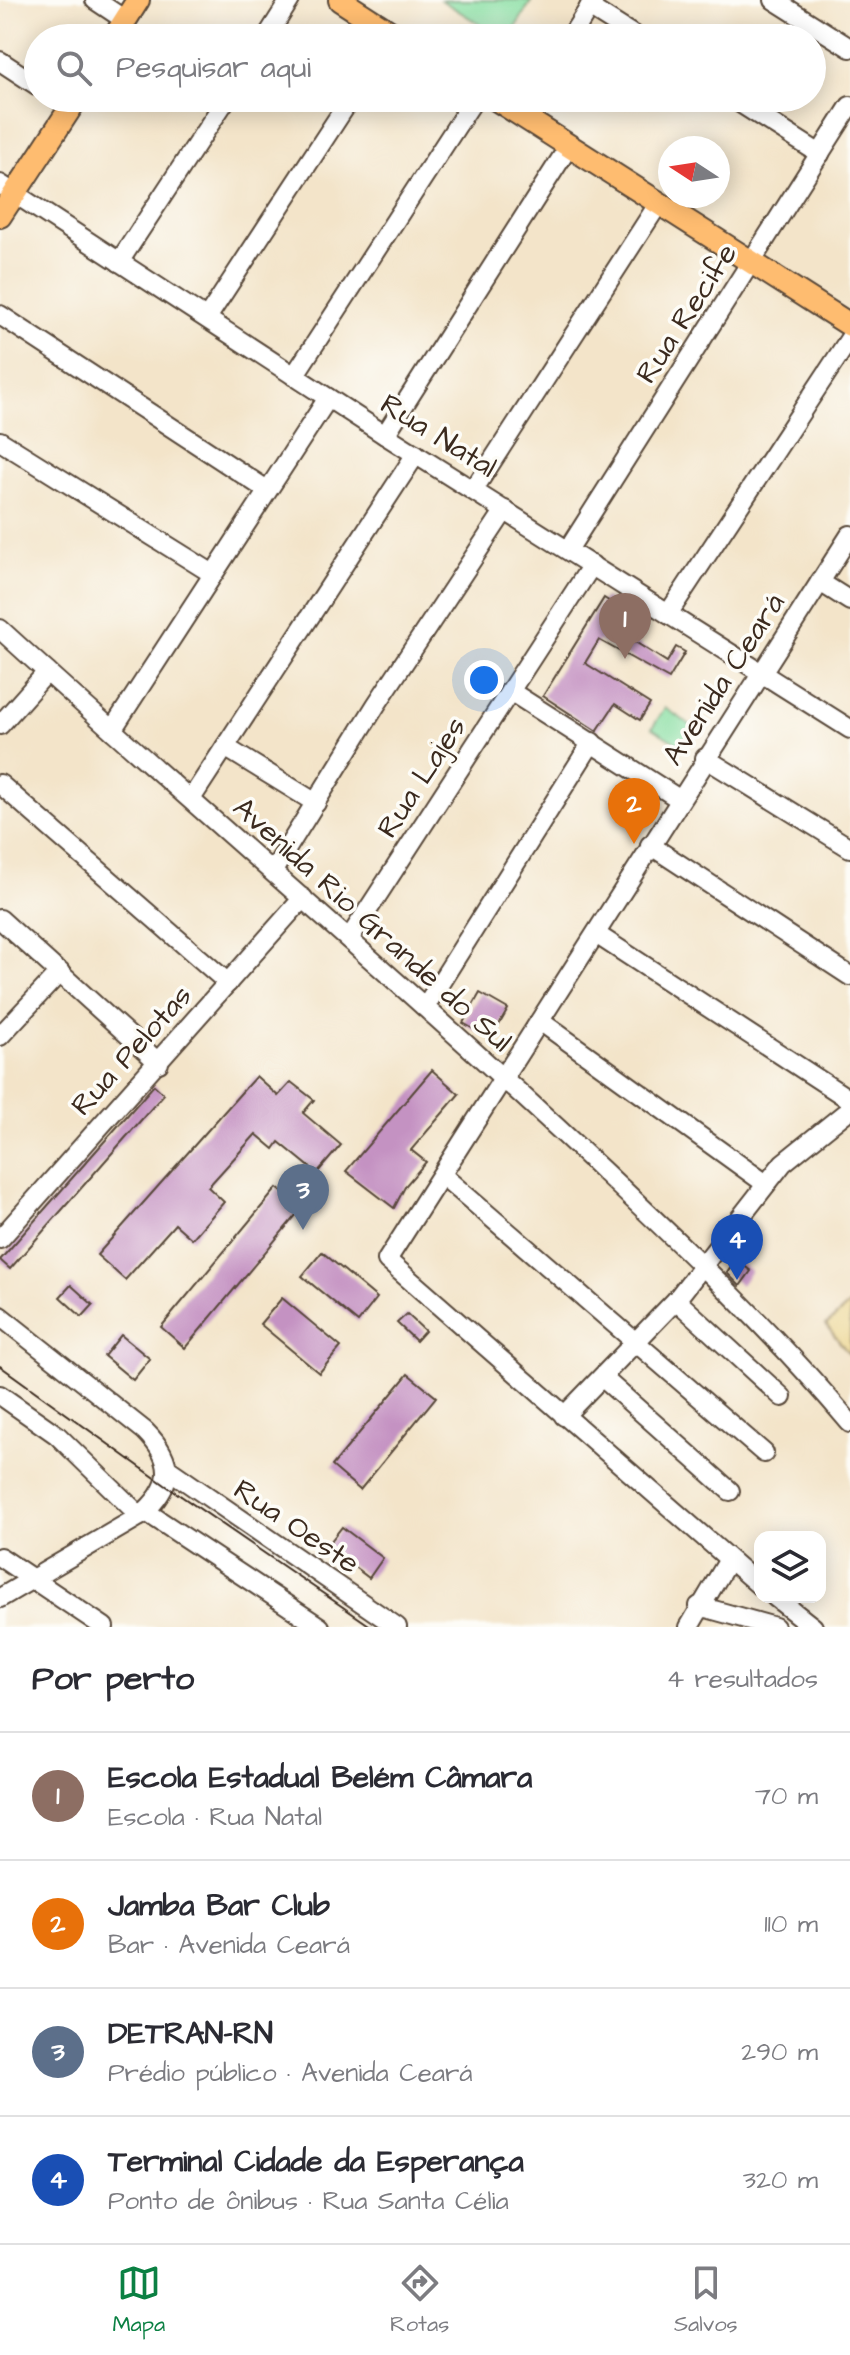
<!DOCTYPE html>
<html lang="pt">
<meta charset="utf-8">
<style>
:root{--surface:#fff;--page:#f2f2f3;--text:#2b2b33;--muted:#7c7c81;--line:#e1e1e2;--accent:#0b8043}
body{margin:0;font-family:"Architects Daughter",sans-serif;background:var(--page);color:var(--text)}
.controls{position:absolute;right:24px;bottom:24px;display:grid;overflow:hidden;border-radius:16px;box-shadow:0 4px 20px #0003}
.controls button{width:72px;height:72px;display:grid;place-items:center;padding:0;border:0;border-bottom:2px solid var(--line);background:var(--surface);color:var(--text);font:40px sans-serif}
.compass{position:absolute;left:658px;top:136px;width:72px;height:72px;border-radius:50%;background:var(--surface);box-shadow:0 4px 20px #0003;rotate:282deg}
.you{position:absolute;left:484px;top:680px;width:28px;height:28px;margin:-20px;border:6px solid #fff;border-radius:50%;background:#1a73e8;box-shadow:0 0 0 12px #1a73e833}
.badge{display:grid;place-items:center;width:52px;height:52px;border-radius:50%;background:var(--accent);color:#fff;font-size:26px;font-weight:700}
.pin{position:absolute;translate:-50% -66px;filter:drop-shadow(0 2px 4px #0008)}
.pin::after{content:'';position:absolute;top:42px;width:28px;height:24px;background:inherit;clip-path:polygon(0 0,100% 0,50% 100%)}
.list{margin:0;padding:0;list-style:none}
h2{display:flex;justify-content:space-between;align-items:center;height:104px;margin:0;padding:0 32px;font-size:34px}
h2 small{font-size:26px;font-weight:400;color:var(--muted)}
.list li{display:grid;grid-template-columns:52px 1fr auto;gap:24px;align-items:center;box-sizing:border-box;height:128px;padding:0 32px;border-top:2px solid var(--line)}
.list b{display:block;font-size:30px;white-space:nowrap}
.list p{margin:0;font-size:26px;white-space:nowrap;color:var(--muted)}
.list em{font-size:26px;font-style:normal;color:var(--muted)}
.icon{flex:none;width:44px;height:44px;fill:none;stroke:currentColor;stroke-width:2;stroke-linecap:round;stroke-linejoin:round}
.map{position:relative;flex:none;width:850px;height:1627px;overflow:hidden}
.search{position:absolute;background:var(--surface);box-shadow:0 4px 20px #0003;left:24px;right:24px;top:24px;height:88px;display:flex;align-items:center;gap:20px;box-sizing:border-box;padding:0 28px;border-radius:44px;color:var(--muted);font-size:30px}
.sheet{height:616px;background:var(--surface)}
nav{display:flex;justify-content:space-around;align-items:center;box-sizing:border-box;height:112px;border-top:2px solid var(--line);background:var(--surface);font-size:22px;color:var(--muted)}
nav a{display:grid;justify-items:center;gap:4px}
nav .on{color:var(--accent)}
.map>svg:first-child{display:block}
.green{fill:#87dea2;stroke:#618460;stroke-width:2}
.sand{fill:#eeda9e;stroke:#94825e;stroke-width:2}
.building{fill:#c492c2}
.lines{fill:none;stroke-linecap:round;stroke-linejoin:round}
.minor-casing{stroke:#574638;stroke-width:22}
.major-casing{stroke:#574638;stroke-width:26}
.minor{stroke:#fff;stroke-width:18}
.major{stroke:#febc70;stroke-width:22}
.tram{stroke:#3b2a1e;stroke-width:2}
.labels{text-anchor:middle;stroke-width:7;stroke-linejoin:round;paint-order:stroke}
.street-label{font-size:30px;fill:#3b2a1e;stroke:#fdfcf7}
</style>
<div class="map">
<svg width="850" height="1627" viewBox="0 0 850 1627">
<rect width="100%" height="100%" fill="#fdfcf7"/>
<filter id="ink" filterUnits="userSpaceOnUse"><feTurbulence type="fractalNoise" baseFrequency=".0125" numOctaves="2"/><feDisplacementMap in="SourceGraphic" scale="16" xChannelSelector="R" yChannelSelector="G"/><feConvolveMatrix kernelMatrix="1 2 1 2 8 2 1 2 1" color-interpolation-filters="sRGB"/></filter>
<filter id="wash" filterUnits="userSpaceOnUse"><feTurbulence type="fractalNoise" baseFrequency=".006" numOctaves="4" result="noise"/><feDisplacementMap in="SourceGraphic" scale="32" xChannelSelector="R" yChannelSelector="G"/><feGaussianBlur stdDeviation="1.8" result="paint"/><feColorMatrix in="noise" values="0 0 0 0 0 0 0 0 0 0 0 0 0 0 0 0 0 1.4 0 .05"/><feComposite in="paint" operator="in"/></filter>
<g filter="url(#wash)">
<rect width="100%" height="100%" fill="#f3e4c9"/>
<g class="green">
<path d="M441,0H532L509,38H502Z"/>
<path d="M665,708L698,730L686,749L652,728Z"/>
</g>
<path class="sand" d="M850,1304V1355L826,1325Z"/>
<g id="blocks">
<g class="building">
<path d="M604,598L623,610L615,623L635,635L632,640L667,662L676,647L685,652L669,679L599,640L585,663L650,704L640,720L615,704L597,731L543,696Z"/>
<path d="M480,993L508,1009L491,1039L463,1023Z"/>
<path d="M432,1070L459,1094L411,1150L426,1162L406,1185L394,1208L346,1171Z"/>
<path d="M256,1076L278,1096L291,1082L314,1100L303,1113L341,1145L317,1173L279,1142L274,1149L256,1134L208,1187L224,1202L192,1239L175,1224L125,1280L97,1255Z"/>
<path d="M154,1085L164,1094L10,1269L0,1260Z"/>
<path d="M277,1188L302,1208L185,1348L161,1327Z"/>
<path d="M322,1252L377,1298L358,1322L302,1276Z"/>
<path d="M736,1260L751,1271L740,1286L727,1273Z"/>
<path d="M71,1285L93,1305L82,1317L60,1297Z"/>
<path d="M282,1298L341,1347L319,1373L260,1324Z"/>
<path d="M407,1314L425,1331L416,1341L397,1323Z"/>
<path d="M121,1335L150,1359L133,1380L104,1356Z"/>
<path d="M408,1374L436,1397L360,1490L332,1466Z"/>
<path d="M342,1527L383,1558L369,1578L327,1546Z"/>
</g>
</g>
</g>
<g filter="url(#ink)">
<use href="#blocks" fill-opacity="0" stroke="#574638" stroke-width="2"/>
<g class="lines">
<defs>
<g id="minor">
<path d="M95,0L125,20"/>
<path d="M774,0L850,48"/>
<path d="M589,7L638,38"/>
<path d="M266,38L290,0"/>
<path d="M570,38L594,0"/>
<path d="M0,61L38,86"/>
<path d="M57,98L71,107"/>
<path d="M732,98L820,154"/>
<path d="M521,116L532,98"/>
<path d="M0,184L385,435L850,729"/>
<path d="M119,262L227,98"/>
<path d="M0,315L267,490"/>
<path d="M207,318L351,98"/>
<path d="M294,376L475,98"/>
<path d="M385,435L569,146"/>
<path d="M0,441L213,574"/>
<path d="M474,489L659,203"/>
<path d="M568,550L850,106"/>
<path d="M820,582L850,601"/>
<path d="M668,614L850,338"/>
<path d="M0,629C191,804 390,971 579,1148C673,1237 767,1324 850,1423"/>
<path d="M510,691L679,799"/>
<path d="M0,725L47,672"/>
<path d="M112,730L328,398"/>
<path d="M225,747L316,803"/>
<path d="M705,758L850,848"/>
<path d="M0,784L228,983"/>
<path d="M191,799L416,454"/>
<path d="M650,845L850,976"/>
<path d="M273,871L376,705L505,510"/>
<path d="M0,919L159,1063"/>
<path d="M596,934L850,1100"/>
<path d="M349,939L592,565"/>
<path d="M425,1007L592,742"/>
<path d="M540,1021L766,1184"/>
<path d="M0,1036L60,972"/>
<path d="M442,1175L764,1453"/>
<path d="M0,1239L303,898"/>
<path d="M676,1300L782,1397"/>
<path d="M0,1316L145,1431C177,1463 173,1487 140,1516L0,1598"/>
<path d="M603,1378L730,1491"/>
<path d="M0,1395L57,1435L140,1516"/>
<path d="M564,1416L676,1300L783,1163L850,1109"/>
<path d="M168,1469L397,1627"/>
<path d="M145,1511L320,1627"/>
<path d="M0,1557L104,1627"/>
<path d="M760,1586L387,1260L850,535"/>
<path d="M775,1597L813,1627"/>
<path d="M699,1606L775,1627"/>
<path d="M689,1627L728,1561"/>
</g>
<g id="major">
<path d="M340,0L399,38"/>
<path d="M114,38L138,0"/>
<path d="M494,98L850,325"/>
<path d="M0,216L77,98"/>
</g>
</defs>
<use href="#minor" class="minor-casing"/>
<use href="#major" class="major-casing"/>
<use href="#minor" class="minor"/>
<use href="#major" class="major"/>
<path class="tram" d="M0,1366L165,1485L372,1627"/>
</g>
</g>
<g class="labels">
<g class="street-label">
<text transform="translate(686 313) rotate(-57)" y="10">Rua Recife</text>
<text transform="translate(439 435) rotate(32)" y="10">Rua Natal</text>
<text transform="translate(723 679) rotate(-57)" y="10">Avenida Ceará</text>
<text transform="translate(421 777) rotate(-57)" y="10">Rua Lajes</text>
<text transform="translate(373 924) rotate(42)" y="10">Avenida Rio Grande do Sul</text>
<text transform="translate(131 1050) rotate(-48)" y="10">Rua Pelotas</text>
<text transform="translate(297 1526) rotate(34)" y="10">Rua Oeste</text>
</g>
</g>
</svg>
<div class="controls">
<button><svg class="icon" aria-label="layers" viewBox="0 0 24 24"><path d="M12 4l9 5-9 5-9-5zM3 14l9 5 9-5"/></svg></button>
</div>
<svg class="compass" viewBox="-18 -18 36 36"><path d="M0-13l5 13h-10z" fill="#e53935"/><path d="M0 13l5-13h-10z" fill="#7c7c81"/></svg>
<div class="you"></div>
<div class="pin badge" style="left:625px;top:659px;background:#8d6e63">1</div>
<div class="pin badge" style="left:634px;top:844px;background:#e8710a">2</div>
<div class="pin badge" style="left:303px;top:1230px;background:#5c6f8a">3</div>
<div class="pin badge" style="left:737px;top:1280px;background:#1a4fb4">4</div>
<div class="search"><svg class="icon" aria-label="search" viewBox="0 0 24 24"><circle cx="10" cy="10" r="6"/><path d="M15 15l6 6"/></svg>Pesquisar aqui</div>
</div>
<section class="sheet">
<h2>Por perto<small>4 resultados</small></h2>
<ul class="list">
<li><span class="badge" style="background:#8d6e63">1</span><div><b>Escola Estadual Belém Câmara</b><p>Escola · Rua Natal</p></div><em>70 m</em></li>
<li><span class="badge" style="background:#e8710a">2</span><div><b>Jamba Bar Club</b><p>Bar · Avenida Ceará</p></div><em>110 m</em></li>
<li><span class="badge" style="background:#5c6f8a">3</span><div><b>DETRAN-RN</b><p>Prédio público · Avenida Ceará</p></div><em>290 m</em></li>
<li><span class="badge" style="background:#1a4fb4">4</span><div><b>Terminal Cidade da Esperança</b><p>Ponto de ônibus · Rua Santa Célia</p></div><em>320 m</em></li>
</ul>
</section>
<nav>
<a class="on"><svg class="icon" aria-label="map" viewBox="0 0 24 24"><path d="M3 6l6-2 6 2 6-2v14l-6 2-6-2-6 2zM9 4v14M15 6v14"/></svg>Mapa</a>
<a><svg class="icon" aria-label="directions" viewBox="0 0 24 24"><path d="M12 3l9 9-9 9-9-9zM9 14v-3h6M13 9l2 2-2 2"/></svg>Rotas</a>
<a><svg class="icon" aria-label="saved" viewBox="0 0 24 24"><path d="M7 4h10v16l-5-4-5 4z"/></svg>Salvos</a>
</nav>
